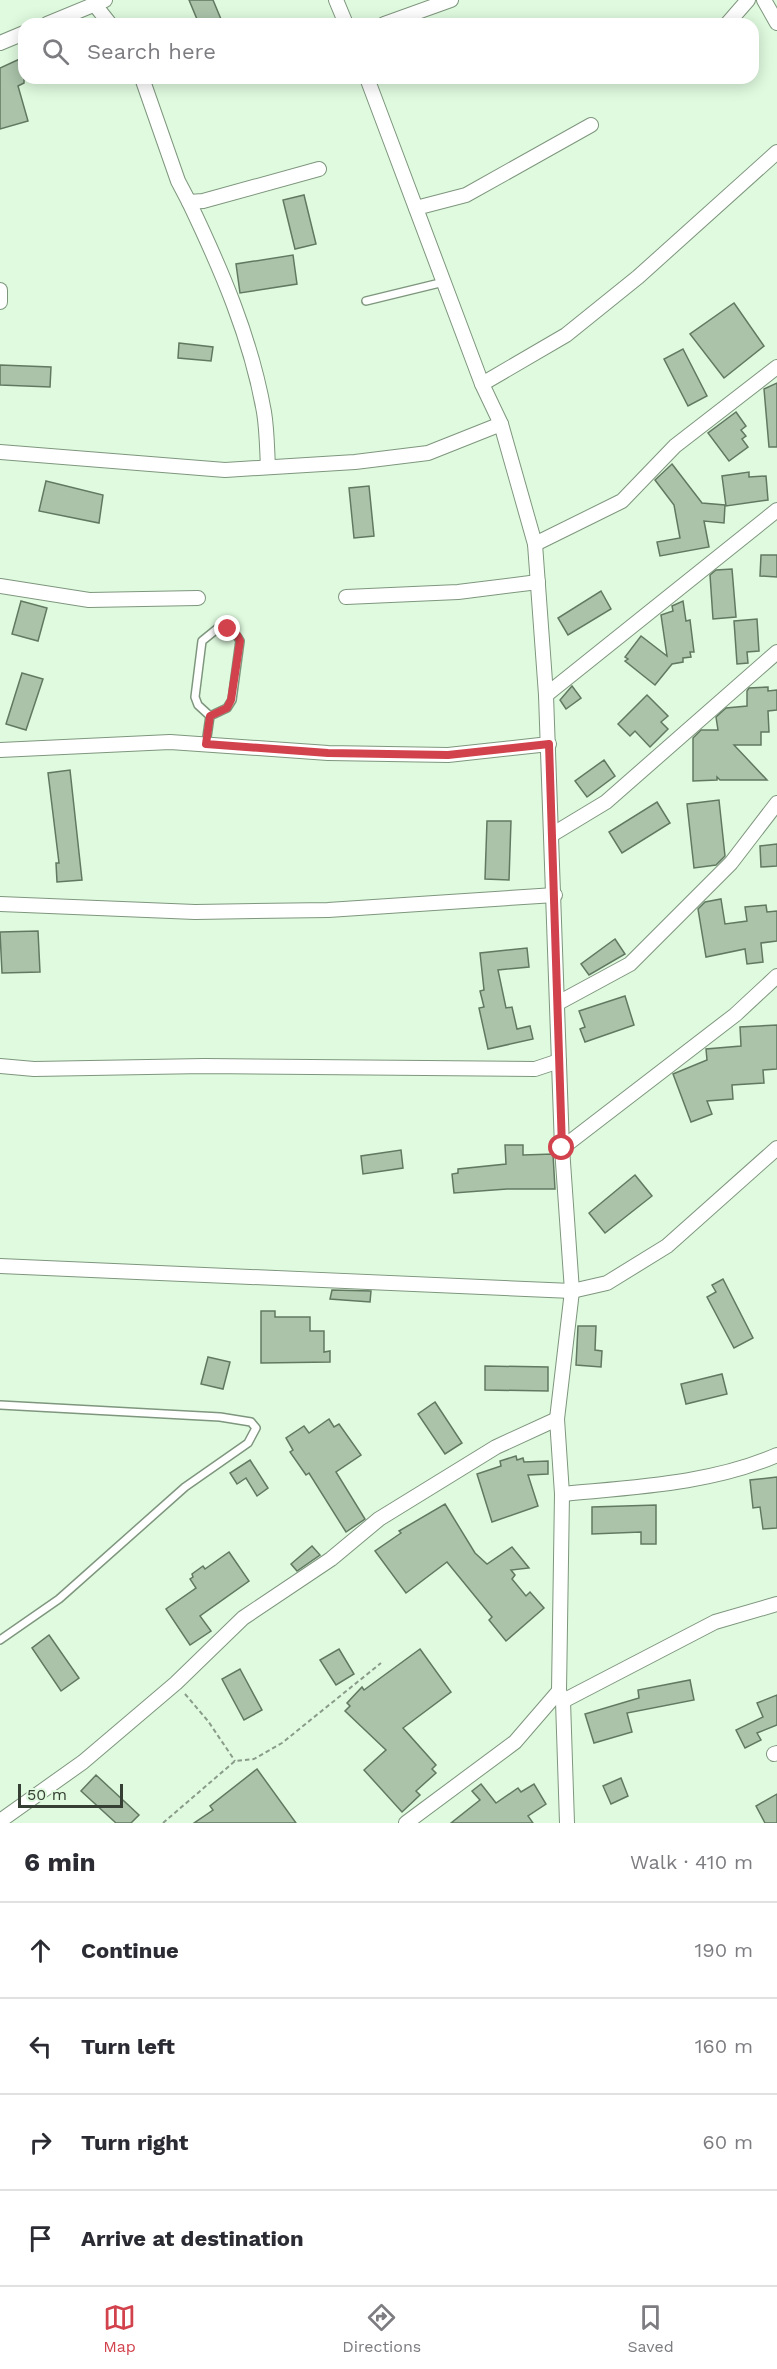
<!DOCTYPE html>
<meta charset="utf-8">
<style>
:root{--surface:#fff;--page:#f2f2f3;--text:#2b2b33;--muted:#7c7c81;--line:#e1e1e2;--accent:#d2424c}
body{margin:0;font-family:"Work Sans",sans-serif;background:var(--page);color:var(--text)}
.scale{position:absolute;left:18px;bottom:15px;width:105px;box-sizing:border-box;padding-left:6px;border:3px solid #353f34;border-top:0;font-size:16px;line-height:21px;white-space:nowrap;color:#353f34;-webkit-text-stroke:4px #dffadf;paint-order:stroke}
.stop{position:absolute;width:18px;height:18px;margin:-14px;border:4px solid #d2424c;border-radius:50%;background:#fff}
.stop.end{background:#d2424c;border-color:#fff;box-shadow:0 2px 6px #0008}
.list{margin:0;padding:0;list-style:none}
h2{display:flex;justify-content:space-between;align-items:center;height:78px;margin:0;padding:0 24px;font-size:26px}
h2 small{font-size:20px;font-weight:400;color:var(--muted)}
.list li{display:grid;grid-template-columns:39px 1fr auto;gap:18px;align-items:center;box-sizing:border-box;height:96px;padding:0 24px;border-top:2px solid var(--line)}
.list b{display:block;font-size:22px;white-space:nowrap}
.list em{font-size:20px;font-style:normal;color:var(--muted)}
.icon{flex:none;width:33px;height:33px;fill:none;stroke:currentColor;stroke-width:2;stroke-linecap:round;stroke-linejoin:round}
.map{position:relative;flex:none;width:777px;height:1823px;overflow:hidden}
.search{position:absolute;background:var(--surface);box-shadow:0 3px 15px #0003;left:18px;right:18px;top:18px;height:66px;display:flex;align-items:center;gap:15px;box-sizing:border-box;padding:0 21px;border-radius:18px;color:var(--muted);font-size:22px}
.sheet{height:462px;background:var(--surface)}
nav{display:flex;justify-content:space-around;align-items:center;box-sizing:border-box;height:84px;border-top:2px solid var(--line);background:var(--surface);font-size:16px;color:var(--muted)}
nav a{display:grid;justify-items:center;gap:3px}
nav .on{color:var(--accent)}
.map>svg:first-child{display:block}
.building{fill:#aac3a9;stroke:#627961;stroke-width:1.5}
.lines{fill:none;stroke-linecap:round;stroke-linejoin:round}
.lane-casing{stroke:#7e967d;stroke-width:10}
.street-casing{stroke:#7e967d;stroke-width:16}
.path{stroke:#8a9c89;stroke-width:2;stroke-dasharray:4.5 3;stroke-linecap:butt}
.lane{stroke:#fff;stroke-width:7}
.street{stroke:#fff;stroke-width:14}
.route{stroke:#d2424c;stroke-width:8}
</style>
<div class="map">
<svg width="777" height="1823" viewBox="0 0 777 1823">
<rect width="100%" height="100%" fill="#dffadf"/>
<g class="building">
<path d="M189,0H213L223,24H199Z"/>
<path d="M24,57V83L18,86L28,121L0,129V68Z"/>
<path d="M304,195L316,244L295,249L283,200Z"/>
<path d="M293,255L297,284L240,293L236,264Z"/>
<path d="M734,303L764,346L724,378L690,334Z"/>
<path d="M179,343L213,347L211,361L178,358Z"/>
<path d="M683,349L707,396L688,406L664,359Z"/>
<path d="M0,365L51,367L50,387L0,385Z"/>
<path d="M777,383V447H769L764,389Z"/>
<path d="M736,412L746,426L741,430L746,436L742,439L748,447L729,461L708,433Z"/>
<path d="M672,464L702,503L725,505L724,523L704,521L709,547L660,556L657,542L680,538L674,505L655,480Z"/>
<path d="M749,472V477L766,476L768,500L726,506L722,476Z"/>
<path d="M46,481L103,495L99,523L39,511Z"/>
<path d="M369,486L374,536L354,538L349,488Z"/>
<path d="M761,555H777V577L760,576Z"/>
<path d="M732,569L736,617L713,619L710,575L716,570Z"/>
<path d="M601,591L611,609L568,635L558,618Z"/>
<path d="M21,601L47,608L38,641L12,634Z"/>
<path d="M683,601L686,621L690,620L694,652H690L691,657L683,658V662L672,664L655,685L625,661L628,659L625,657L641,636L667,656L661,615L673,611L672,606Z"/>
<path d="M757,619L759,651L747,652L748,663L737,664L734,621Z"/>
<path d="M22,673L43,679L26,730L6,724Z"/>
<path d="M572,686L581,698L566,709L560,700Z"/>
<path d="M768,687V691L777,690V710L768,711L769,732H761V745H734L767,780H720L717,777V780L693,781V738L701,730H718L716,717L726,708L747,706V691L749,688Z"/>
<path d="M647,695L668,716L661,722L668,729L650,747L635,731L630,736L618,724Z"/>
<path d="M604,760L615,776L587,797L575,781Z"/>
<path d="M70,770L82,880L57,882L56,863H59L48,773Z"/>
<path d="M719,800L725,856L716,865L694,868L687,804Z"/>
<path d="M657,802L670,823L622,853L609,832Z"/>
<path d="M487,821H511L509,880L485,879Z"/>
<path d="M777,844V866L761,867L760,846Z"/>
<path d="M721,899L725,924L747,921L745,907L766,905L767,912L777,911V941L761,943L763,962L747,964L745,949L706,957L698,909L705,902Z"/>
<path d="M38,931L40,972L2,973L0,932Z"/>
<path d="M615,939L625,954L589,975L581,964Z"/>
<path d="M527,948L529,967L498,970L506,1008L512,1007L517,1029L530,1026L533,1039L488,1049L479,1008L484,1007L480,991L484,990L480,953Z"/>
<path d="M625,996L634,1025L585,1042L580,1029L585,1027L579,1011Z"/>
<path d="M777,1025V1069L763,1070L764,1083L732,1085L733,1099L707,1101L712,1114L691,1122L673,1074L707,1060L706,1049L741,1046L740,1027Z"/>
<path d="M505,1145H523V1155L553,1154L555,1189H507L454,1193L452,1174L458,1173V1169L506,1164Z"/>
<path d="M401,1150L403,1168L363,1174L361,1156Z"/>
<path d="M635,1175L652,1196L605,1233L589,1213Z"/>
<path d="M723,1279L753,1338L734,1348L707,1297L716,1292L712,1285Z"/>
<path d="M332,1290L371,1291L370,1302L330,1299Z"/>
<path d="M261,1311H275V1317H310V1331H324V1352L330,1351V1362L261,1363Z"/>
<path d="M578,1326H596L595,1350L602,1351L601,1367L576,1365Z"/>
<path d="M208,1357L230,1362L223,1389L201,1384Z"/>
<path d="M485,1366L548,1367V1391L485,1390Z"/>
<path d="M722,1374L727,1394L686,1404L681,1384Z"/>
<path d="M435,1402L462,1443L445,1454L418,1414Z"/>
<path d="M329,1419L334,1427L339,1424L361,1455L336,1472L365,1519L346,1532L309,1473L306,1475L290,1452L293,1450L286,1438L304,1426L309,1433Z"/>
<path d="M516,1456L517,1460L523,1458L524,1462L548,1461V1474L528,1475L538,1506L492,1522L477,1474L501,1466L500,1461Z"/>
<path d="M250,1460L268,1488L257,1496L246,1478L237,1484L230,1473Z"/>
<path d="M777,1477V1528L763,1529L760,1507L753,1508L750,1480Z"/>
<path d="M445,1504L475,1553L487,1564L512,1547L529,1568L511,1570L515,1575L512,1579L526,1596L530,1592L544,1608L506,1641L489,1620L492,1617L447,1562L406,1593L375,1551L401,1533L399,1531Z"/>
<path d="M656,1505V1544H641V1532L592,1534V1507Z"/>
<path d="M312,1546L320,1555L297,1571L291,1564Z"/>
<path d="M229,1552L249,1581L200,1616L211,1631L190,1645L166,1609L196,1588L190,1579L193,1577L192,1574L203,1566L205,1569Z"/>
<path d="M49,1635L79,1678L61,1691L32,1648Z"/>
<path d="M339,1649L354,1674L336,1685L320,1660Z"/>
<path d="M420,1649L451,1692L403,1728L436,1765L432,1769L436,1773L416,1791L420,1795L402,1812L364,1770L386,1750L345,1711L350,1706L347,1703L362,1687L364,1690Z"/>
<path d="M240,1669L262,1710L244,1720L222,1679Z"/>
<path d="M690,1680L694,1700L627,1713L632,1732L594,1743L585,1714L639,1698L638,1690Z"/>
<path d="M777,1695V1725L757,1733L761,1740L745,1748L736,1730L763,1717L757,1703Z"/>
<path d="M257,1769L296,1823H194L213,1810L210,1806Z"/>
<path d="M96,1775L139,1815L131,1823H116L81,1791Z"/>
<path d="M621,1778L628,1796L611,1804L603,1786Z"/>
<path d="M481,1784L496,1803L518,1788L521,1792L534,1784L546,1804L528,1816L533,1823H451L480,1800L472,1791Z"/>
<path d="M777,1794V1823H765L756,1806Z"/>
</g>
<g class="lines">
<defs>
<g id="lane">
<path d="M366,301L444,282"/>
<path d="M206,744L210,716L198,705L195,697L202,641L218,628C228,629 235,631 240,641L232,700L227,708L210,716"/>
<path d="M0,1405L220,1417L251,1422L256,1428L248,1443L185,1487L59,1599L0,1640"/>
</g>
<g id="street">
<path d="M336,0L346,24"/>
<path d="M764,0L777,23"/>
<path d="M95,5L110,24"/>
<path d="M47,24L105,0"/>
<path d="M384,24L451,0"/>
<path d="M727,24L748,0"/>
<path d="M0,43L24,33"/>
<path d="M142,78L178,181L189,202L203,201L319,169"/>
<path d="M367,78L482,384L501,424L535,544L546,695L562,1148L572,1291L557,1419L562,1494L559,1691L563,1701L567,1823"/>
<path d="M189,202C221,269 251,338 264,412C267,430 267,449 268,467"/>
<path d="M416,208L466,195L591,125"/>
<path d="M0,290V302"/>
<path d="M482,384L566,335L638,277L777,152"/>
<path d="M0,452L225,470L355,462L428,453L501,424"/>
<path d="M535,544L622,501L675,446L777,367"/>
<path d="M0,586L89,600L198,598"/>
<path d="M346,597L458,592L538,582"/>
<path d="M546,695L777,510"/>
<path d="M0,750L170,742L328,753L448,755L549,744"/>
<path d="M553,834L606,802L777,652"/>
<path d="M0,904L195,912L328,910L555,895"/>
<path d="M558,1003L630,964L731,863L777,803"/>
<path d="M0,1066L34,1069L204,1066L535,1069L559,1061"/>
<path d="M562,1148L735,1015L777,976"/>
<path d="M0,1266L572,1291L607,1283L667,1246L777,1148"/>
<path d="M562,1494C634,1487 711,1484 777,1455"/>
<path d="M563,1701L715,1622L777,1604"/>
<path d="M774,1754L777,1753"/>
<path d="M0,1821L83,1762L176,1683L243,1618L331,1559L379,1519L496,1447L557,1419"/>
<path d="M406,1823L515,1742L559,1691"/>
</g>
</defs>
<use href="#lane" class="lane-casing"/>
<use href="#street" class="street-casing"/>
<g class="path">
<path d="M185,1694L208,1721L235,1761"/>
<path d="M163,1823L235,1761L254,1759L282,1743L381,1663"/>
</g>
<use href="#lane" class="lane"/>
<use href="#street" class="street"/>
</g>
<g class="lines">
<path class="route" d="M228,629L237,635L240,641L231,700L227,708L210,716L206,744L328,753L448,755L549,744L562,1148"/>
</g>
</svg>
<div class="scale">50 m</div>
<div class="stop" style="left:562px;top:1148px"></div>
<div class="stop end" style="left:228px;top:629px"></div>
<div class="search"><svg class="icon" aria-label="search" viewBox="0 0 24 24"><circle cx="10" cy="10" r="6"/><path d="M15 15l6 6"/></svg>Search here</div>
</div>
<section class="sheet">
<h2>6 min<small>Walk · 410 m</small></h2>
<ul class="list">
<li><svg class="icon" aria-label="ahead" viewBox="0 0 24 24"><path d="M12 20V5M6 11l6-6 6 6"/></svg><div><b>Continue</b></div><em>190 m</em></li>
<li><svg class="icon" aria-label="left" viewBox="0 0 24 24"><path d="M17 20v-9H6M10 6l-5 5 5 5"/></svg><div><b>Turn left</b></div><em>160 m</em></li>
<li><svg class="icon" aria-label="right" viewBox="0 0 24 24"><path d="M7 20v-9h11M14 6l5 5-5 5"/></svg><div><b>Turn right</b></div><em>60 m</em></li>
<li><svg class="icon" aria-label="arrive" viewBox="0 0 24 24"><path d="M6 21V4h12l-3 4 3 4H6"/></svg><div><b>Arrive at destination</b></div></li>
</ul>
</section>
<nav>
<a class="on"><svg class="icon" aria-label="map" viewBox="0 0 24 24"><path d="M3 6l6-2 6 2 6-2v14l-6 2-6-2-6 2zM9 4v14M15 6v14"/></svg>Map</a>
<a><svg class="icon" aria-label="directions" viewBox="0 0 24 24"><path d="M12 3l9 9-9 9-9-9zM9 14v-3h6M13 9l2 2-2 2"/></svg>Directions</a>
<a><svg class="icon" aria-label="saved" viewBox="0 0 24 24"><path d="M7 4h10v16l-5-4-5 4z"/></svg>Saved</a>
</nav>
